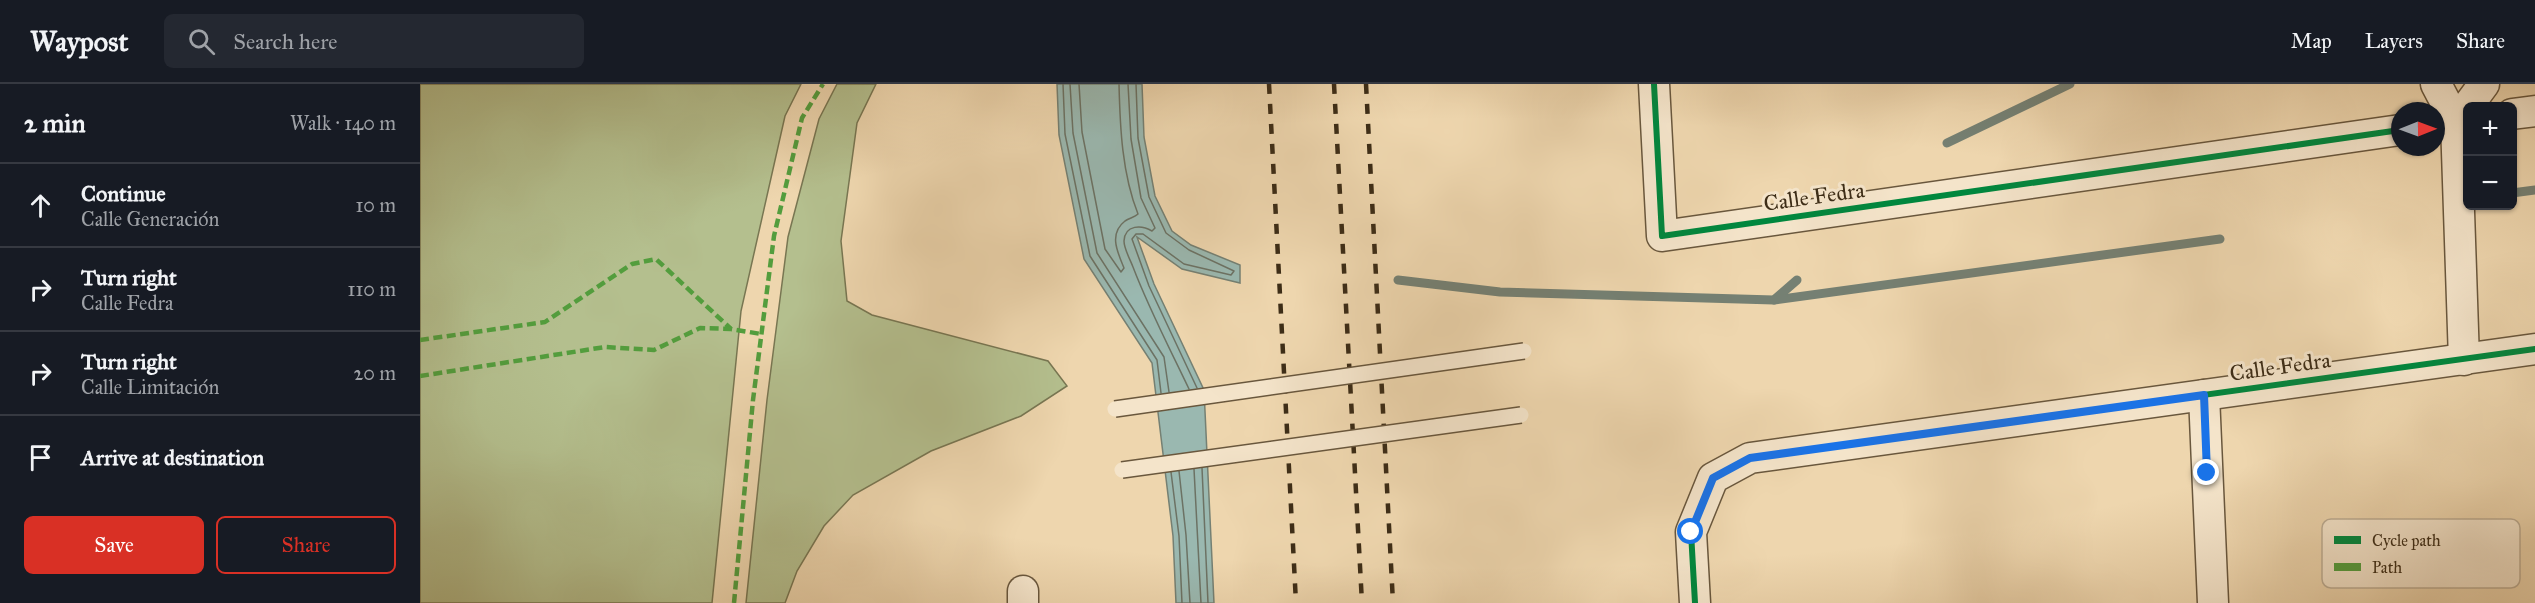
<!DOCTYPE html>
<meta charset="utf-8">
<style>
:root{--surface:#171b24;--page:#242831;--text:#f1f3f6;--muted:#9ea1a6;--line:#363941;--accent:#d93025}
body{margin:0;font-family:"IM FELL Great Primer",serif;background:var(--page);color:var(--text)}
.controls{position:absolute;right:18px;top:18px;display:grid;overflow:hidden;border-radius:9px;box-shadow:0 2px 4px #0004}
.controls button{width:54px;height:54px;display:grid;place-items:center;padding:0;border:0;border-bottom:2px solid var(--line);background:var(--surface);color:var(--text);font:30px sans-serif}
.compass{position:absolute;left:1971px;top:18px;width:54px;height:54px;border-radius:50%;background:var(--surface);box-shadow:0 2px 4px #0004;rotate:89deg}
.stop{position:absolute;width:18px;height:18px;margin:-14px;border:4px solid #1a73e8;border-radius:50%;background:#fff}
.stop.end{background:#1a73e8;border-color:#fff;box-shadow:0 2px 6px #0008}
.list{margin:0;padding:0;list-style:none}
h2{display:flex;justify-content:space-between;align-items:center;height:78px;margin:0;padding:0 24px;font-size:26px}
h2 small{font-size:20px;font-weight:400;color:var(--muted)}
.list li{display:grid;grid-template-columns:39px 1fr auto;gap:18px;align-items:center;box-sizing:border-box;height:84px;padding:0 24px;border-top:2px solid var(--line)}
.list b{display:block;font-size:22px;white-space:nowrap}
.list p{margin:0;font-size:20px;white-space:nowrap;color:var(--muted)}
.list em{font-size:20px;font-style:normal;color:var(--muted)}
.actions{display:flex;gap:12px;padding:18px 24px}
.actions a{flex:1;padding:14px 0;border:2px solid var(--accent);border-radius:9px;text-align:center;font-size:21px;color:var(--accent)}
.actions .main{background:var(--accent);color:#fff}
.icon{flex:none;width:33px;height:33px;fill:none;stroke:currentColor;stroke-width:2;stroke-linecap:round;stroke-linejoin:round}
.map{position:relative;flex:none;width:2115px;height:519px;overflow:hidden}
header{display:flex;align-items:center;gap:36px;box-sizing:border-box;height:84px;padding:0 30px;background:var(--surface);border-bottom:2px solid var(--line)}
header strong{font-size:28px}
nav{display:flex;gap:33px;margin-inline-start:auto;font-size:21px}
.search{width:420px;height:54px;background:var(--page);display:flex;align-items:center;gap:15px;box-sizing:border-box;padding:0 21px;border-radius:9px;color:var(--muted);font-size:22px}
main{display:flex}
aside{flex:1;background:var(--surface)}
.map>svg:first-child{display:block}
.green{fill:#b4bf8e;stroke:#787652;stroke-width:1.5}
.water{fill:#9ab8b0;stroke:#758073;stroke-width:1.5}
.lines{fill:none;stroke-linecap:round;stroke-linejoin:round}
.shore{stroke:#6c7264;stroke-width:1.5}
.stream{stroke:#758073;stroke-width:9}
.street-casing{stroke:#69573d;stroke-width:33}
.street{stroke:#f4e4ca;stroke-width:30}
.rail{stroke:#3d2d17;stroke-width:4.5;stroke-dasharray:10 10;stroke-linecap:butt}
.lane-bridge-casing{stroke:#69573d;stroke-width:18;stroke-linecap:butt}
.lane-bridge{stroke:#f4e4ca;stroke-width:15}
.quiet{stroke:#539d3d;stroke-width:4.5;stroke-dasharray:9 4.5;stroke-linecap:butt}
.cycleway-casing{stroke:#f4e4ca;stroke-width:10}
.cycleway{stroke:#00873e;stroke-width:6}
.route{stroke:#1a73e8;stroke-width:8}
.labels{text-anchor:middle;stroke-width:6;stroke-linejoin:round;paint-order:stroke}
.street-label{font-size:22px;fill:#3d2d17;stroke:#f4e4ca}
.key{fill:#f4e4ca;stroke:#bdad94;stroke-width:1.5}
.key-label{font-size:16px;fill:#3d2d17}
</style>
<header>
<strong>Waypost</strong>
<div class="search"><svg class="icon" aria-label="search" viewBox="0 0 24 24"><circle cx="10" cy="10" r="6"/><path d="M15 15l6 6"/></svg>Search here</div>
<nav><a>Map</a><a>Layers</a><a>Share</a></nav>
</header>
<main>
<aside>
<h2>2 min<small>Walk · 140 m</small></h2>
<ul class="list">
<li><svg class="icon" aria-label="ahead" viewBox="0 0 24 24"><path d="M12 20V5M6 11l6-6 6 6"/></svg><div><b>Continue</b><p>Calle Generación</p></div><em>10 m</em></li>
<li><svg class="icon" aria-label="right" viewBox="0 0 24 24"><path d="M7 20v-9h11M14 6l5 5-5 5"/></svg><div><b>Turn right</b><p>Calle Fedra</p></div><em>110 m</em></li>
<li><svg class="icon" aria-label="right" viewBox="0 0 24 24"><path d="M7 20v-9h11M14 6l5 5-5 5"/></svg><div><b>Turn right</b><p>Calle Limitación</p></div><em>20 m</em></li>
<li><svg class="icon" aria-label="arrive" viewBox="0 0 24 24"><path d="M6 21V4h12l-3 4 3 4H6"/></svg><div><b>Arrive at destination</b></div></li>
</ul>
<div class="actions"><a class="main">Save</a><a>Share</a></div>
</aside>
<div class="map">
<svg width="2115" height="519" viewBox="0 0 2115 519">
<rect width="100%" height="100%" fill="#eed6ae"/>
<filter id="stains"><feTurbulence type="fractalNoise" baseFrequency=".00333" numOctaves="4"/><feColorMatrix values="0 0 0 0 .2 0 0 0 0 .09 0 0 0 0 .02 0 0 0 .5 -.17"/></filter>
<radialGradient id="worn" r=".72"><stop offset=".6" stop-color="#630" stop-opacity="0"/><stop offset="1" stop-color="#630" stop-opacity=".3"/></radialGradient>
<g class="green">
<path d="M0,0H381L365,32L321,227L292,519H0Z"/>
<path d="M417,0H456L437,39L421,157L427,217L452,231L628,277L647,302L601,332L511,367L433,411L404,442L377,487L365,519H326L347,316L368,153L399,35Z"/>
</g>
<path class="water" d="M637,0H722L724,53L735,112L752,147L771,161L820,181V199L762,185L717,153L734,200L784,306L794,519H756L753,452L732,279L664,175L639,51Z"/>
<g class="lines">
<g class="shore">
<path d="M643,0L645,50L670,172L737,276L741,309"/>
<path d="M650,0L653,49L677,169L744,273L749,308"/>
<path d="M659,0L662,48L685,165L701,188L704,184C698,169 688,150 705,137C710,134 715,133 718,130C702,90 700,43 699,0"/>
<path d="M708,0L711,55L721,114L735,144L732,147C722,141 705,140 704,157C704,165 710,175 713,183C729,225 750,265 769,305"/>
<path d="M716,0L718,54L729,113L746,149L769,166L814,187L811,191L764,180L723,150H716L712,155L729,202L777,304"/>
<path d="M782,384L788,519"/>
<path d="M774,385L781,519"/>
<path d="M759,387L766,451L770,519"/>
<path d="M751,388L759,452L762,519"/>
</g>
<g class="stream">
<path d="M1527,59L1650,0"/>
<path d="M2092,109L2115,106"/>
<path d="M978,196L1080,208L1354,216L1377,196"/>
<path d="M1354,216L1800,155"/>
</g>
<defs>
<g id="street">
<path d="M1234,0L1242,152L1980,46"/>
<path d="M2016,0L2036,38L2064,0"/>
<path d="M2092,30L2115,27"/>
<path d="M2036,38L2044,276"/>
<path d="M1784,311L1793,519"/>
<path d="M603,507V519"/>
<path d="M1275,519L1271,448L1293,394L1330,374L2115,265"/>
</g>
</defs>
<use href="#street" class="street-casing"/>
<use href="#street" class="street"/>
<g class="rail">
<path d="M849,0L876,519"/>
<path d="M914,0L942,519"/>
<path d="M946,0L973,519"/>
</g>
<defs>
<g id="lane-bridge">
<path d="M695,325L1104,267"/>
<path d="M702,386L1101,331"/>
</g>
</defs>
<use href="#lane-bridge" class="lane-bridge-casing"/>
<use href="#lane-bridge" class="lane-bridge"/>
<g class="quiet">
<path d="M0,256L125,238L212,180L236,175L311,245"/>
<path d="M0,292L185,263L234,266L280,244L311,245L341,250"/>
<path d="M314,519L333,316L354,152L382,34L403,0"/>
</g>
<defs>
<g id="cycleway">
<path d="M1234,0L1242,152L1980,46"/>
<path d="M1275,519L1271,448L1293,394L1330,374L2115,265"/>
</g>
</defs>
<use href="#cycleway" class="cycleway-casing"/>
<use href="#cycleway" class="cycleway"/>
</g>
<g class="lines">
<path class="route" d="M1271,448L1293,394L1330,374L1784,311L1787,389"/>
</g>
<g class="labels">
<g class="street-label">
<text transform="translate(1394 112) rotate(-8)" y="8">Calle Fedra</text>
<text transform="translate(1860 282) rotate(-8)" y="8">Calle Fedra</text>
</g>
</g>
<rect x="1902" y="435" width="198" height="69" rx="9" class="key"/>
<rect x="1914" y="452" width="27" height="8" fill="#00873e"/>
<rect x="1914" y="479" width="27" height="8" fill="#539d3d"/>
<g class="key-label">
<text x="1952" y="462">Cycle path</text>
<text x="1952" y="489">Path</text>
</g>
<rect width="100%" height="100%" filter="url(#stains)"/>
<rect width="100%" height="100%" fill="url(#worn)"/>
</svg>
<div class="controls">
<button>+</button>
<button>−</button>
</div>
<svg class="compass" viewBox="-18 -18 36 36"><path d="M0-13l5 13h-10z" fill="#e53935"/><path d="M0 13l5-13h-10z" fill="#9ea1a6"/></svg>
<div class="stop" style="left:1271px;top:448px"></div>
<div class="stop end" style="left:1787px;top:389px"></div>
</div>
</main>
